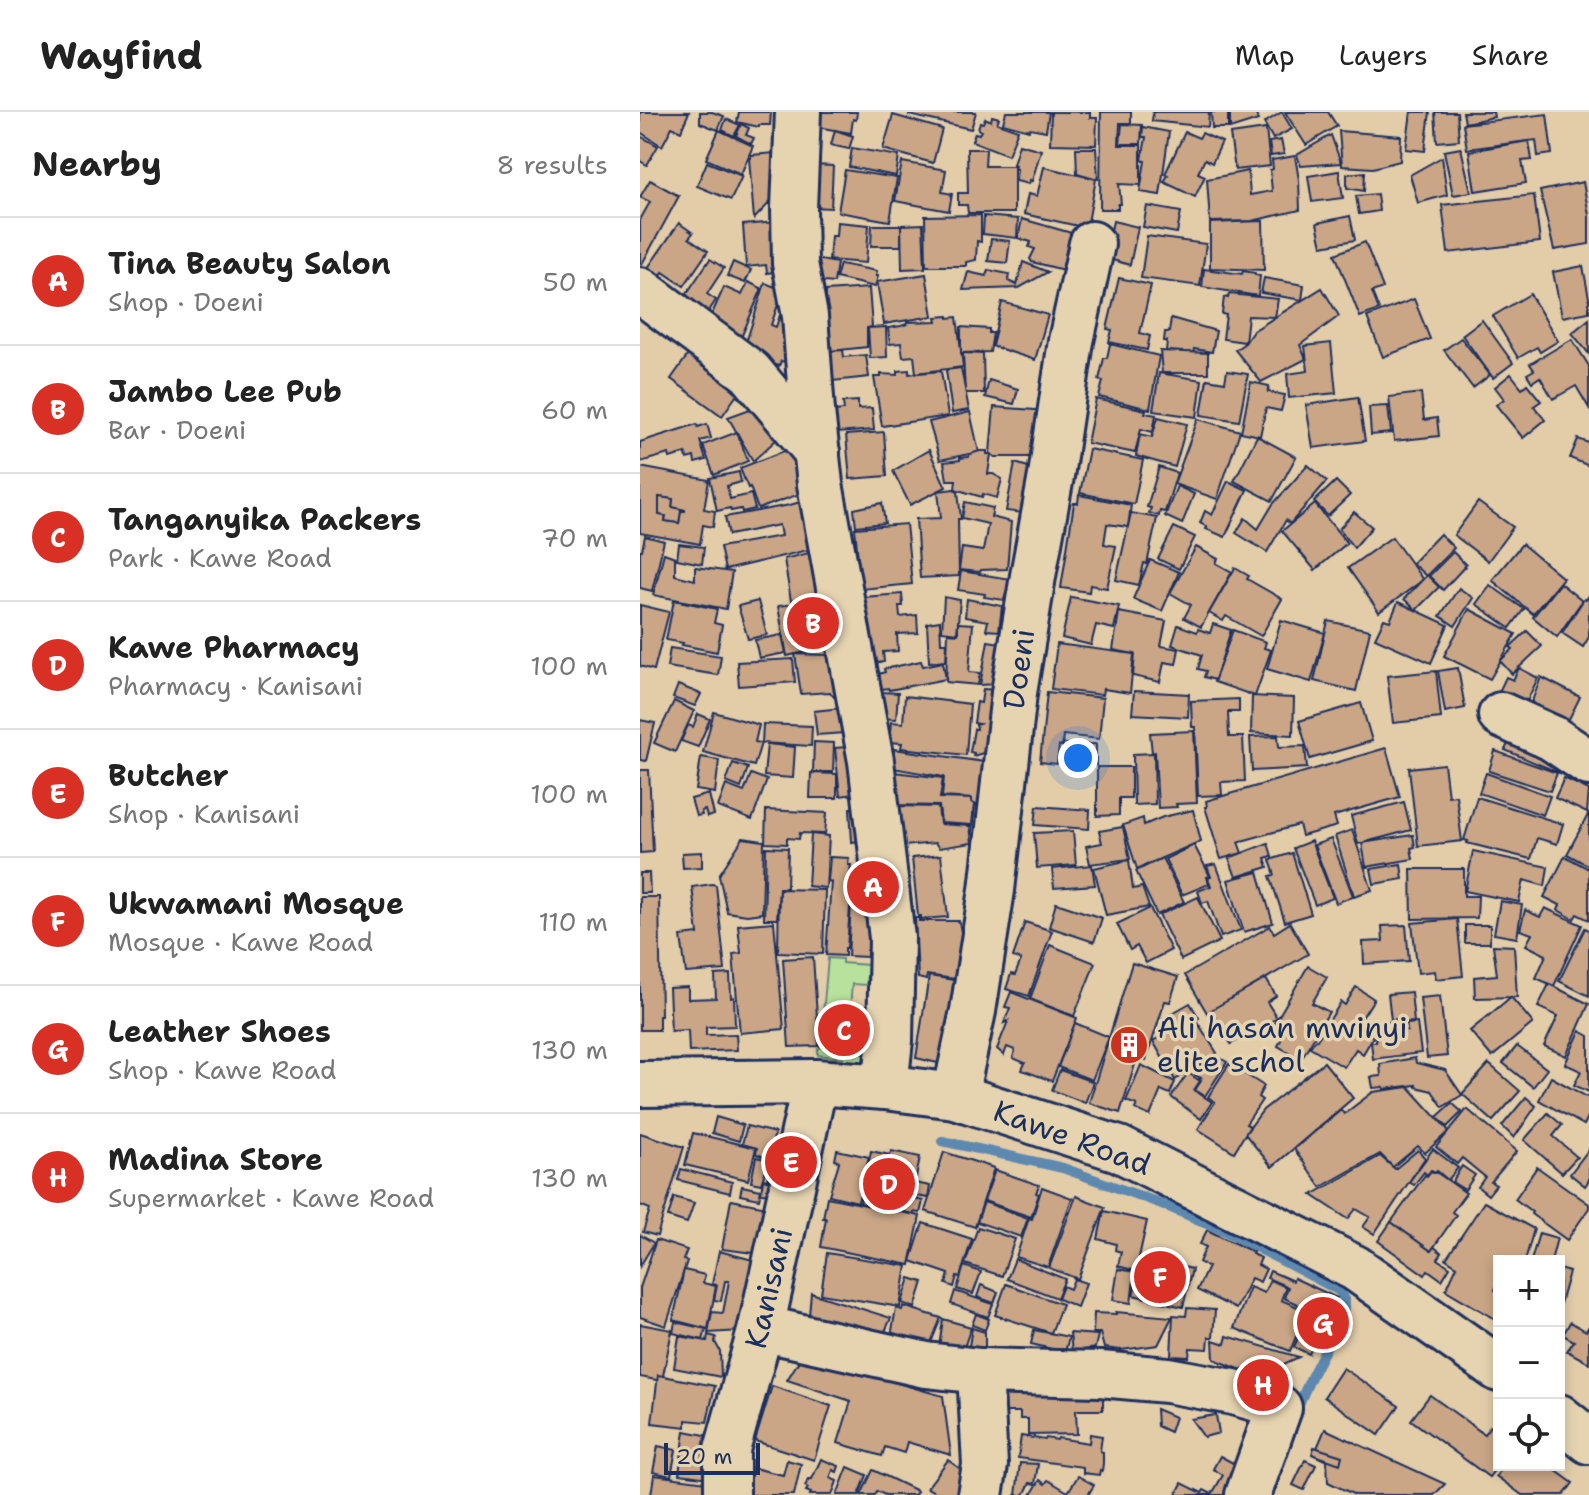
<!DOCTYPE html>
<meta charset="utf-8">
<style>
:root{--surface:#fff;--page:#f2f2f2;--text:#222;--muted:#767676;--line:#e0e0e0;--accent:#d93025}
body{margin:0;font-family:"Shantell Sans",sans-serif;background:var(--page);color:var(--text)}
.controls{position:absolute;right:24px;bottom:24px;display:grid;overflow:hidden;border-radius:0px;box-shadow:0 4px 12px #0003}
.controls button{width:72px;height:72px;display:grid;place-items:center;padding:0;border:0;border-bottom:2px solid var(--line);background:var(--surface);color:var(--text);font:40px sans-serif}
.scale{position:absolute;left:24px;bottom:20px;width:96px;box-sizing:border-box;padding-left:8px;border:4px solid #1b2f5e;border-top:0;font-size:22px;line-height:28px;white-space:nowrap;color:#1b2f5e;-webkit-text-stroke:6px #e6d4b1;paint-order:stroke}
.you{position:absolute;left:438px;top:646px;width:28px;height:28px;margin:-20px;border:6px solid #fff;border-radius:50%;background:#1a73e8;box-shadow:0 0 0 12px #1a73e833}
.badge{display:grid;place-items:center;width:52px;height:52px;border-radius:50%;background:var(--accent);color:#fff;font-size:26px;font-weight:700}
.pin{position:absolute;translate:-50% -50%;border:4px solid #fff;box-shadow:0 2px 8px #0006}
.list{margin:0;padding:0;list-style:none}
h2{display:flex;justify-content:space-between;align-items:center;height:104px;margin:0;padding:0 32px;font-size:34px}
h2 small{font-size:26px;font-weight:400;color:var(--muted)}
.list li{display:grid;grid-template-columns:52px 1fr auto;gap:24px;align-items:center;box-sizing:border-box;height:128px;padding:0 32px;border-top:2px solid var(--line)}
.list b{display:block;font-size:30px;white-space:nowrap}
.list p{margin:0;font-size:26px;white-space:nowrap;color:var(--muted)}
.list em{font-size:26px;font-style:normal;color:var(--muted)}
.icon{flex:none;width:44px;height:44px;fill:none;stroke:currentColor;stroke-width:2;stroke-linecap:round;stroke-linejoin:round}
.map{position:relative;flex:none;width:949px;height:1383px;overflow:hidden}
header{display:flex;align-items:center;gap:48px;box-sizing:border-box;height:112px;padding:0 40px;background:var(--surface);border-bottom:2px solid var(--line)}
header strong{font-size:38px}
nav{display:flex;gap:44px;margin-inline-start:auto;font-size:28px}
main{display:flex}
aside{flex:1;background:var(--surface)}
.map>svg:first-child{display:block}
.green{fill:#b8e19d;stroke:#6a887e;stroke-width:2}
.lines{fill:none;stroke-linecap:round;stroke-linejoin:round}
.stream{stroke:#5d89b1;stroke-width:10}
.building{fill:#caa686;stroke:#1b2f5e;stroke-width:2;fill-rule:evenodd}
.minor-casing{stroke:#1b2f5e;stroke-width:50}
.major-casing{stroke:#1b2f5e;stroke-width:50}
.minor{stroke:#e6d4b1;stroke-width:44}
.major{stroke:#e6d4b1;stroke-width:44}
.labels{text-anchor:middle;stroke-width:7;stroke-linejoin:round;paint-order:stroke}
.street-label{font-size:30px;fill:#1b2f5e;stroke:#e6d4b1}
.poi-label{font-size:30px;fill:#1b2f5e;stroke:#e6d4b1;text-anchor:start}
</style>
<header>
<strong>Wayfind</strong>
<nav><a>Map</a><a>Layers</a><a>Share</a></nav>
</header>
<main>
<aside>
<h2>Nearby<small>8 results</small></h2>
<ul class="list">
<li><span class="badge">A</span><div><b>Tina Beauty Salon</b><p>Shop · Doeni</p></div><em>50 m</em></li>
<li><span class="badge">B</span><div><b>Jambo Lee Pub</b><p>Bar · Doeni</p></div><em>60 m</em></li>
<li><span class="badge">C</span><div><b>Tanganyika Packers</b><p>Park · Kawe Road</p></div><em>70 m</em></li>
<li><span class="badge">D</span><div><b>Kawe Pharmacy</b><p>Pharmacy · Kanisani</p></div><em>100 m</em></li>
<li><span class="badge">E</span><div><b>Butcher</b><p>Shop · Kanisani</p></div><em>100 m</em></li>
<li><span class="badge">F</span><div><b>Ukwamani Mosque</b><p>Mosque · Kawe Road</p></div><em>110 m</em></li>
<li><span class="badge">G</span><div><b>Leather Shoes</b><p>Shop · Kawe Road</p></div><em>130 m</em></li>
<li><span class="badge">H</span><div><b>Madina Store</b><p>Supermarket · Kawe Road</p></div><em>130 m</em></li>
</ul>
</aside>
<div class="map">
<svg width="949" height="1383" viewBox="0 0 949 1383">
<rect width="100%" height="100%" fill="#e3cda9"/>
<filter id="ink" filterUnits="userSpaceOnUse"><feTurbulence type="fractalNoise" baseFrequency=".0125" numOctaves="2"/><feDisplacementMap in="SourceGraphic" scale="16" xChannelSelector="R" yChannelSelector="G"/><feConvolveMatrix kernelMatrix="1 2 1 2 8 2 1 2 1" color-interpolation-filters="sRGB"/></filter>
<g filter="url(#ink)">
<path class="green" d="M188,846L202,847V851L228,853L226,873L212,872L210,897L227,899L222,961L202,959L203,946L178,943V937L180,936Z"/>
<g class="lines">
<path class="stream" d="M302,1029L423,1056L519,1091L587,1120L698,1178L705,1187L704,1201L671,1265L655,1301"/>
</g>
<g class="building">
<path d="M0,0H49L41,19L32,15L22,34L0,20Z"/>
<path d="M60,0H72L84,4L78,18L60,11Z"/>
<path d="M99,0H131L130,13H119V15L97,10Z"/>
<path d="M168,0H217L216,8L213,7L211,21L166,13Z"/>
<path d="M270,0H336L331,17L269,3Z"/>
<path d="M366,0H409L406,19L390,16L389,18L363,11Z"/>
<path d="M411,0H450V6H457L456,33L410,32Z"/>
<path d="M461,0H491V11H480L479,33H501V73L479,72L481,92H478V97H460Z"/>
<path d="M513,0H569L568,15L512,9Z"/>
<path d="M571,0H588V16H572Z"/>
<path d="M590,0H615L618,8L590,17Z"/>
<path d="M642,0L652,17L633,27L624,11Z"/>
<path d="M645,0H688L697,14L666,33Z"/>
<path d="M771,0H790L785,39L766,37Z"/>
<path d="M795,0H817L819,28L797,30Z"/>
<path d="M823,0H853L854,5L825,11Z"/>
<path d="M907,2L912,42L898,44L896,28L827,37L823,12Z"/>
<path d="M253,3L302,17L293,51L243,37Z"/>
<path d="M352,4L359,6L357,11L378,18L368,43L332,29L335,21L339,22L341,19L338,17L340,10L343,11L345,6L351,9Z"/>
<path d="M86,7L100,13L94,24L82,18Z"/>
<path d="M101,12L109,16L106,23L114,26L111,32L96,24Z"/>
<path d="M482,12L502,13L501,32H480Z"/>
<path d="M503,15L529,20L520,83L500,80L505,49L502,48L506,25H502Z"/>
<path d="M626,17L630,54L595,58L590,22Z"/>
<path d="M79,18L113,34L101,62L66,47Z"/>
<path d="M195,18L213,24L209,37L191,33Z"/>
<path d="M699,19L761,24L760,49L733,56L702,54Z"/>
<path d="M545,20L559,26L562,21L582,30L572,51L565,47L558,61L565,64L555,85L524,70L528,63L525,62Z"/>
<path d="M691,23L701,51L661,54L657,43Z"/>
<path d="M0,24L18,34L7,53L0,49Z"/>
<path d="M641,28L644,42L631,44L629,30Z"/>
<path d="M889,29L892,48L882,49L886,71L835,79L829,39Z"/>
<path d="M379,32L401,38L392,69L390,68L389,72L376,69L377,57H374L375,53L373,52Z"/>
<path d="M212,36L259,44L256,64L209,55Z"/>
<path d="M436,36H456L458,67L437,61Z"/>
<path d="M821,36L831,80L813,83L804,39Z"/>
<path d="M327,37H346L345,54H374V101H328L327,93H318V81H328Z"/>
<path d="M148,40L138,82L114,107L109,46H111V43Z"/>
<path d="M655,44L659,68L660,98L612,109L570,110L567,67L608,59L610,83L632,79L630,58L633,57L632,48Z"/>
<path d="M802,45L807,83L778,91L770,63Z"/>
<path d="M67,50L102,64L91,88L57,74Z"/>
<path d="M262,50L306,58L302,80L312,82L309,99L255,89Z"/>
<path d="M173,53L193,54L191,96L172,95Z"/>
<path d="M404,55L456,67L447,116L384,102L388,82L397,84Z"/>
<path d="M205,58L257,66L250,109L198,100Z"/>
<path d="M699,59L703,86L672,90L668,64Z"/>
<path d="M725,60L724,79L707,76V62Z"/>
<path d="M10,68L39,84L2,152L0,151V108L10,90L0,85Z"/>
<path d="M943,70L949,103V132L914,138L900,79Z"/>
<path d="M737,82L739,99L719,102L716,84Z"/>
<path d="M894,83L900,130L808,141L802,93Z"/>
<path d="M507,94L541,100L537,121L503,115Z"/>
<path d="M341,103V130L337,129L336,148L326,150V154H286L285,104Z"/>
<path d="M344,104L378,107L377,126L343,122Z"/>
<path d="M710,104L715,128L682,134L677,111Z"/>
<path d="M382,107L442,124L428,159L392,150L390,147L395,137L389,135L391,130L378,126Z"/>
<path d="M473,109L498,115L490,153L465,146Z"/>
<path d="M623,109L624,158L570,156V111Z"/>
<path d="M136,110L140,159L127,161L126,153L106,155L103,113Z"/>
<path d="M197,110L229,113L226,151L189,148L191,124H196Z"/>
<path d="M39,111L53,121L49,126L68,139L44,174L23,160L16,171L3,163Z"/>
<path d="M283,112L285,156L262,157L261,113Z"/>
<path d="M232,113H261V134H231Z"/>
<path d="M507,124L566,132L560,174L501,166Z"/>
<path d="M351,127L370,129L367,151L348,149Z"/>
<path d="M725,130L743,176L732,180L739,198L720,205L695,142Z"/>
<path d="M70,147L84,156L67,182L76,188L65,205L41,190Z"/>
<path d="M175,147L197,151L194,171L173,169Z"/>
<path d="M93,150L111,158L105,171L87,164Z"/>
<path d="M383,150L408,160L379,176L323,178L328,160L346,164L348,158L369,162L368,169L377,173Z"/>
<path d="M200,152L237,159L236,164H238L235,175L196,166Z"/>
<path d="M943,154L949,186V200L922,205L913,160Z"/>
<path d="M564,157L602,162L603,159L615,161V163L620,164L618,184L562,175Z"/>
<path d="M286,162L293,204L244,212L237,170Z"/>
<path d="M479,166L511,173L500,221L510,224L507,238L469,230L472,218L467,217Z"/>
<path d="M624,166L664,173L662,188L621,181Z"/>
<path d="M108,170L121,176V179L100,228L67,213L84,175L102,183Z"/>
<path d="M125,171L143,178L131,213L136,215L141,200L160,206L159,252L141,249L139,254L103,242L104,237Z"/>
<path d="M229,176L232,215L227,216V235L191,239V237H186L182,186H186V179Z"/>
<path d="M682,176L699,204L660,233L666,247L621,270L595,238L605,231L613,219Z"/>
<path d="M589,182L638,187L635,205L608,204L605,230L583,227L586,203L582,202L584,185L588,186Z"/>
<path d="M890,182L918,229L900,240L897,235L878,246L853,204Z"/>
<path d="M774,187L790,227L743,245L727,205Z"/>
<path d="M362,190L408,203L395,248L352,234Z"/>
<path d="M308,204V206L317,205L323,255L276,261L274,244L263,245L261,231L250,232L248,216L261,214L267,212V210L297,209L296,205Z"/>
<path d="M531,206L576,219L572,240L554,237L553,241L526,239L527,229H524L525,220H529Z"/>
<path d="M949,207V242L932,221Z"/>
<path d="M842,208L873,251L853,266L822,223Z"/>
<path d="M246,215L247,245L230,246L228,216Z"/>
<path d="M321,215L349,217V221H353L350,240L321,241Z"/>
<path d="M821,226L850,263L833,276L804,238Z"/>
<path d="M932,227L949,254V296L936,274L913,287L900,265L892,270L887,262L894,258L890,252Z"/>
<path d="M691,231L696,281L649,286L647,262L668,259L665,234Z"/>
<path d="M470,232L519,244L510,297L459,285L463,269L459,268L464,246H467Z"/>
<path d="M55,233L113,281L108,292L96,284L82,304L31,267Z"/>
<path d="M203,238L204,245L226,243L229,265L193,269L190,239Z"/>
<path d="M520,239L568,241V261H522Z"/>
<path d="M323,241L343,242L344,281H325Z"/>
<path d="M321,256L329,298L312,301L306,258Z"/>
<path d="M269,258V262L301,259L308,304L242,314L234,265H241V262L258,263V259Z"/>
<path d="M587,259L608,262L599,309L561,303L567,267L585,270Z"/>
<path d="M519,261L562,268L557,305L513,299Z"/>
<path d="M871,262L882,276L887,272L901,289L894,294L905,308L883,326L856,293L864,287L855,275Z"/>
<path d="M349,268L378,277L374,292L345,285Z"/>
<path d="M611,270L629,274L628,280L645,283L641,299L626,296L620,324L601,320Z"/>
<path d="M781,281L784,308L797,306L799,324L754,329L749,285Z"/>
<path d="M718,285L725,329L673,336L666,293Z"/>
<path d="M456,287L506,298L505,301L516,303L513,320L501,317L495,341L447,331Z"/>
<path d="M218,289V297L232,296L234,318L197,321L195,299L204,298L203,290Z"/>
<path d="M121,293L136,328L113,349L88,305Z"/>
<path d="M748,294L751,321L731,323L729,295Z"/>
<path d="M354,295L409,299L392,345H355L350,341Z"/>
<path d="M330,300L339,340L300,348L289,310Z"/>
<path d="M518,305L547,312L535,355L496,344L500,322L512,325Z"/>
<path d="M558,307L600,319L577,387L534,372Z"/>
<path d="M57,312L58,315L67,312L71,326L60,329L66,348L55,351L54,345L47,347L46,341L30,346L29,342L0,350V330Z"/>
<path d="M97,320L108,349L74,363L63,333Z"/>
<path d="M244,320L247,364L210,367L206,323Z"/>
<path d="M617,324L656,345L632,389L594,369Z"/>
<path d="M938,327L949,331V354L930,346Z"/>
<path d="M152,336L168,379L118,397L110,375L108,376L100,356Z"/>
<path d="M449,337L503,348L494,392L440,381Z"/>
<path d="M289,338L306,375L270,393L253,359Z"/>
<path d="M340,339H347V342H351L348,362H353L362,367L357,386L343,382L342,385L315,377L316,368H307L304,350L320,348V346L328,345L330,342Z"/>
<path d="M375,351L398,358L383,401L366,399Z"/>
<path d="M668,353L687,369L650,412L646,408L627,440L596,421L605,406L618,417L633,392Z"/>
<path d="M0,355L69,368L64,397L75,399L73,415L63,413L60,432L0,421ZM19,385L33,387L32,395L45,398V399H41L39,411L25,409L26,404L19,403Z"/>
<path d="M519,355L537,361L525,400L520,399L519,404L509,401L511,396L507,395Z"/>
<path d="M99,360L101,370L87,374L90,387L111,382L115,397L102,400L101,397L91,399L90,396L77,399L70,366Z"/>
<path d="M588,369L607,378L585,425L566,417L567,415L560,411L565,399L572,403Z"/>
<path d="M696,369L710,383L688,404L674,390Z"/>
<path d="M537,374L554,382L542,412L525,404Z"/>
<path d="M314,377L318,379L321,407H318L319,464L280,466L276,407L301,406L298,379Z"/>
<path d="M439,383L491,393L488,415L467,412L464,432L476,434L467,476L450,473L449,480L421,476L434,391H438Z"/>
<path d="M19,385L33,387L32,395L45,398V399H41L39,411L25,409L26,404L19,403Z"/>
<path d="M167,388L180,435L85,458L80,435L141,424L139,413L89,423L85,405L150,393Z"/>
<path d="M325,390L353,396L351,405L371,410L367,457L341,458L340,460L319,458L322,436L343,439L348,412L322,406Z"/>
<path d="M838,390L873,415L848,449L814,423Z"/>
<path d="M242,391L245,411L216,414L214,397Z"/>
<path d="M675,392L707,431L675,458L642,419Z"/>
<path d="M714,400L732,415L714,436L699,417Z"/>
<path d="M491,401L517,406L507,452L504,451L499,473L476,468Z"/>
<path d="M266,412L272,472L221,477L215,416Z"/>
<path d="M534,415L555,425L539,457L518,447Z"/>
<path d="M800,422L814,436L786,464L772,451Z"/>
<path d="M5,424L24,429L12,479L0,476V438H2Z"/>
<path d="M752,425L783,468L739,500L708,456Z"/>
<path d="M39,432L64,435L62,452L37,447Z"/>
<path d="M882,432L923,466L893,502L852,468Z"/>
<path d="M556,435L578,447L576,451L592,460L561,515L544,506L551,493L530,481Z"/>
<path d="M181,438L180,484L151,489L144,447Z"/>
<path d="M813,440L826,453L803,478L789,464Z"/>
<path d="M24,441L35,445V463L55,468V455L92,460L86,497L13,483Z"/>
<path d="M510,448L539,460L522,499L493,487Z"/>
<path d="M595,456L609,464L607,467L642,487L621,524L586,504L583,509L569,501Z"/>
<path d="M321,459L370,467L364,488L344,485L345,482L318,478Z"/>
<path d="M787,463L799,475L776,498L764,487Z"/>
<path d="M920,471L942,489L917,525L893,505Z"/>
<path d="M850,473L884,497L870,516L836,492Z"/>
<path d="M819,476L833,486L815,514L800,504Z"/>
<path d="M262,482L263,494H259L260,505L277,503L278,521L257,522L258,539L243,540L244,550L229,552L223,485Z"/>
<path d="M949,483V525L943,535L922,521L944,487L946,488Z"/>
<path d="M304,485L320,488L317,521L302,519Z"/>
<path d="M431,485L479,494L474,517L456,513L451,533L422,526Z"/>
<path d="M327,487L362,494L359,519L346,518L348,509L325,505Z"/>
<path d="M34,488L77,497L74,511L82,513L77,540L42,533L43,531L26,528Z"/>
<path d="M118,489L127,523L108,527L98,494Z"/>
<path d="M180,489L188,535L147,544L138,494Z"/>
<path d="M758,490L808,513L791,551L735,526L744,507L750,509Z"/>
<path d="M0,493L29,500L14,558L0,554Z"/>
<path d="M829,497L876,522L850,567L804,544Z"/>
<path d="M479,500L526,509L521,534L539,537L536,552L524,550L520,570L493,564L495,542L473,538Z"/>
<path d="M641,508L685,521L671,570L627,557Z"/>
<path d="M300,509L301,531H307L306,549L289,550L287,511Z"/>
<path d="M688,509L730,518L716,579L674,569Z"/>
<path d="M318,511L333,512L329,560L340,561L338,573L306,570L308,521L318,522Z"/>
<path d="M573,512L591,518L575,568L564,565L566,559L558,557L562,543L532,533L538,513L557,520L558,517L570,521Z"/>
<path d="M593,518L626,530L624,536L631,538L615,584L574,570Z"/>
<path d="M887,519L902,534L872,562L860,549L873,537L870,535Z"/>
<path d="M142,523L146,541L119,546L115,528Z"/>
<path d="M348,529L361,531L357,572L340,573Z"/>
<path d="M417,532L494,542L490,581L463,577L462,583L411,577Z"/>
<path d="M30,536L81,544L78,563L27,555Z"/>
<path d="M155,542L192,543L203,586L194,585L190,580L161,582Z"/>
<path d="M153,547L155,570L99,574L97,550Z"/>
<path d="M281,549L283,554L303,550L306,567L249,578L248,576L242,577L239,562L245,560L244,557Z"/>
<path d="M818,556L825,596L805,600L798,559Z"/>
<path d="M879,556L898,566L883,597L857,584L866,565L873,568Z"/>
<path d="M796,559L801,606L753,611L747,564Z"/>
<path d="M901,565L940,585L925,615L891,592Z"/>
<path d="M38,573L61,582L55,594L33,586Z"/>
<path d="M343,577L357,578L350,639L333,644L334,641L330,640L334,617H337L336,613L339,612L334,611L337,590L341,591Z"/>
<path d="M494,579L549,582L548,605L492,602Z"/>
<path d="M240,580L258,581L256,607L238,606Z"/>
<path d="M407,580L463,586L459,627L423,623L422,634H419L417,652L400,650Z"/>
<path d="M265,584L330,592L326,643L261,636L262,631L249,630L251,610L263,611Z"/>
<path d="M612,584L654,586L653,623L611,621Z"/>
<path d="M599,587V600H588L589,625H603L605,669L581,670L582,683L558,684L555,615H552L551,589Z"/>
<path d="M34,589L54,599L35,640L14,631Z"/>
<path d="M721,591L732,629L670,647L659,609Z"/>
<path d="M201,596L204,621L177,623L174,599Z"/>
<path d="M74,600L119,613L115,630L121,631L114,654L63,640Z"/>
<path d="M58,602L70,607L58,635L41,629L48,613L53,615Z"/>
<path d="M0,608L15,611L6,649L0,648Z"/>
<path d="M123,612L172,614L171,634L122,631Z"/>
<path d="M875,616L941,670L865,638Z"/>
<path d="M554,619L557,691L536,692L537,695L518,696L515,640L512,641L510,621Z"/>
<path d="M638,624L639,635L665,634L667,656L612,659L610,625Z"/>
<path d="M174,630L194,631L193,660H173Z"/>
<path d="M127,632L155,635L153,666L124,664Z"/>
<path d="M423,632H456V653L423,652Z"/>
<path d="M206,635L219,689L213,682L200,684L195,636Z"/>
<path d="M746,636L760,685L694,704L697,714L662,724L659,713L598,730L602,741L581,747L565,695H567L566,689Z"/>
<path d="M254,637L344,650L349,711L342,727L331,728L335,694H338L332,691V687L302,685L304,665L253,656Z"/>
<path d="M855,639L917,661L910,679L849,659Z"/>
<path d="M514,641L515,692L494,693L493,642Z"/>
<path d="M61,645L79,648L75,681L56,678Z"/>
<path d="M93,651L108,656L101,676L86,670Z"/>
<path d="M804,652L808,684L816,683L822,729L778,734L769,656Z"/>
<path d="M457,655H491V686H479V703L457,704Z"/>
<path d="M0,658H9L13,740L0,741Z"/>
<path d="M254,660L303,666L300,686L331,687V690L334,692L332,713L301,711L299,694L254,693Z"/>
<path d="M171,661L197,662V686H170Z"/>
<path d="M846,661L910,684L903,703L839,681Z"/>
<path d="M111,662L127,668L112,708L78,695L86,673L104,680Z"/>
<path d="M924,666L949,678L947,701L915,686Z"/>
<path d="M69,682L74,703L67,705L65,698L61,699L62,703L56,704L51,687Z"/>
<path d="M837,685L923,712L917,732L897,726L891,747L827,731L828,729L824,728Z"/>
<path d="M764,690L771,718L718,732L711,704Z"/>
<path d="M258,694L298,695L300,712L330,714L332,731L299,736L295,731L264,734Z"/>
<path d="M397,694L450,698L449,717L395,713Z"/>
<path d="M210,696L225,697L227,728L212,730Z"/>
<path d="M126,698L187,701L185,722L160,721L159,727L147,726V732L125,731Z"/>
<path d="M553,698L561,729L497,757L483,713L503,706L504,713L523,705Z"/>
<path d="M949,701V754L927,742Z"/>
<path d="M483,715L490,747L450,752L446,734L462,731L459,719Z"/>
<path d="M712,718L732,778L714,784L695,724Z"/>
<path d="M433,719L436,753L397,756L394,721Z"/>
<path d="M171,722L189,724L186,776L168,774Z"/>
<path d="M773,723L775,735L771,736L773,747L726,755L722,731Z"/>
<path d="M103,726L124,729L122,801L107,803L87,800L79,763Z"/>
<path d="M691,727L713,784L696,791L674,733Z"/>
<path d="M671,729L693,786L675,793L653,736Z"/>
<path d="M628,731L632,744L625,746L628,755L596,765L589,746Z"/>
<path d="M554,733L570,764L567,765L569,772L542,783L525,747Z"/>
<path d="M126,735L148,736L147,776H139L137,807H124Z"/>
<path d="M833,739L908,755L905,774L884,768L879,790L825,779Z"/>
<path d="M62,740V755L43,756L42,741Z"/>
<path d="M652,741L671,802L645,810L630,764L635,763L630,748Z"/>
<path d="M301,743L308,805L281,807V804H278L272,746Z"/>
<path d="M925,744L949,757V808L937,802L934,807L918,798L920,793L904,785Z"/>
<path d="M190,745L209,746L208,753H211L209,768H212L207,836H205V844L186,843L191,770L188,769Z"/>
<path d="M522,746L544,790L517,803L496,759Z"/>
<path d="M489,748L493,777L502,775L509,795L466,803L454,756Z"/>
<path d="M576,752L601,818L581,825L568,789L562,791L558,779L571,774L568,766L571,765L567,754Z"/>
<path d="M761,752L763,767L734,772L731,757Z"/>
<path d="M220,753L235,757L234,786L230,838L227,839V845L208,844L212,774H219Z"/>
<path d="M452,753L455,773L414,776L412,757Z"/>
<path d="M771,757H824V784H838L837,806L772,807Z"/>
<path d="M618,760L633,811L604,820L588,768Z"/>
<path d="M0,761H9L10,781H0Z"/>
<path d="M72,772L76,773L85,858L46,861L41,824L58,822L52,775Z"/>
<path d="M139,777L185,778L183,842L138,840Z"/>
<path d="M0,785H19L21,904H19V918H0Z"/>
<path d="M558,785L580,829L541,848L519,803Z"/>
<path d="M860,789L882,793L877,826L854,822Z"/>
<path d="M416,791L462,806L454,830L409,815Z"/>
<path d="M510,796L531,838L506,851L497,834L490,838L477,812Z"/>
<path d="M905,796L942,813L914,874L896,866L906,843L886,833L892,822L880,818L885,798L900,805Z"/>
<path d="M275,806H279V809H319L321,820L320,853L315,867L287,863L286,868L278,866Z"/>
<path d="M817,807L823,864L796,867L795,859L778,861L772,811Z"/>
<path d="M134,810L144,917L100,921L93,842L101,841L98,813Z"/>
<path d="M385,810L412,819L389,884L366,877L371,862L375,863L381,848L373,845Z"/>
<path d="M650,811L668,842L567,901L545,863L630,814L634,821Z"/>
<path d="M766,813L769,849L724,852L723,830L743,829L742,814Z"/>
<rect x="825" y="813" width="25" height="18"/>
<path d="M945,816L949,818V884L919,869Z"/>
<path d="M410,833L455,851L434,904L390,887Z"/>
<path d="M853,833L874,834L877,885L835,886L834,865L857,863Z"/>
<path d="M173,845L179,934L149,935L143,847Z"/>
<path d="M492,851L538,865L530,890L525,889L506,948L497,946L480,1001L449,991Z"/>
<path d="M668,854L687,865L672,891L689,900L661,947L638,934L642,926L630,919Z"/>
<path d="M90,862L91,886L94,885L95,914L66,915V923L96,922L97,938L49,940L48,918L31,919L29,876L48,875V887L76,886L75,863Z"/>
<path d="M289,864L320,869L302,952L276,946Z"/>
<path d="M626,867L636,884L627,890L637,906L591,932L571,898Z"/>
<path d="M909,872L949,892L926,944L904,934L918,904L898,895Z"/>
<path d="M716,875L734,887L716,915L733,925L723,942L716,937L704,955L670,935L676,927L677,928L701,890L705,893Z"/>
<path d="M371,880L437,906L412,969L382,958L385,951L373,946L375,938L367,935L364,943L357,937L368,909L364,911L370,896L365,895Z"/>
<path d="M771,880L774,910L756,911V907L751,908L748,882Z"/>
<path d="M800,884L807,944L787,946L780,886Z"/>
<path d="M871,885L893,911L852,945L830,919Z"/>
<path d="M550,891L559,906L556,908L577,941L535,968L513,929L530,919L522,907Z"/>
<path d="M756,909L757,920L767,919L766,912L777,911L781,941L733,947L731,930H736L734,916L745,915V910Z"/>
<path d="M435,911L469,925L452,968L418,955Z"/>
<path d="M940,919L949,924V980L934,973L941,959L925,952Z"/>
<path d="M877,934L907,957L893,975L863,951Z"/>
<path d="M575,943L587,950L565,984L555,978L561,969L559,967L561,966L555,963L561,953L567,957Z"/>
<path d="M775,946L776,951L805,958L822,983L803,995L792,979L776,975V973L744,977V975L733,976L731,965L741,964L740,952Z"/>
<path d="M684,950L713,986L632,1055L605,1022L623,998Z"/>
<path d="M589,952L624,974L618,985L622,988L606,1012L610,1014L594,1040L558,1017L575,990L568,985Z"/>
<path d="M849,952L880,979L853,1009L822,982Z"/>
<path d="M501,953L535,970L530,982L521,978L510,1004L495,997L497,993L486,989Z"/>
<path d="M420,958L453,970L445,991L412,978Z"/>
<path d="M548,961L560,969L554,978L572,990L561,1007L531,985Z"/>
<path d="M911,965L949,986V1003L944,1013L899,988Z"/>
<path d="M769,975L809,1019L785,1041L778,1034L753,1055L740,1042L681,1075L654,1037L701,998L704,1002L733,980Z"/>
<path d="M886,985L896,994L874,1026L862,1014Z"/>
<path d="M812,991L822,1000L807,1015L797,1005Z"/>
<path d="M827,997L877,1039L851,1070L856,1073L848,1083L838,1075L845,1065L822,1046L817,1052L796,1035Z"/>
<path d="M908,1001L922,1013L913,1024L937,1045L922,1061L884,1028Z"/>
<path d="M76,1005L103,1013L99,1029L72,1021Z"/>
<path d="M107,1014L135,1021L128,1046L116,1042L117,1036L102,1032Z"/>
<path d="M0,1021L44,1035L17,1124L3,1120L10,1097L0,1093Z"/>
<path d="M53,1021L116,1036L108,1068L45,1053Z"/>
<path d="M793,1037L818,1056L808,1068L797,1059L795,1060L791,1058L787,1063L784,1060L774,1073L769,1070Z"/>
<path d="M949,1037V1068L945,1074L930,1062Z"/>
<path d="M197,1038L229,1045L218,1090L189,1083L199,1050L195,1048Z"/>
<path d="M778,1038L785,1046L734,1122L723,1115L730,1105L716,1097L708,1107L672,1083L740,1044L755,1057Z"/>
<path d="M133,1039L150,1043L145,1082L121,1081L123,1067L127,1068Z"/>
<path d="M231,1039L250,1043L251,1039L280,1045L275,1071L290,1074L288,1086L276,1084L275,1087L283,1089L280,1101L274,1100L273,1102L220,1091Z"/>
<path d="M304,1040L354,1056L335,1115L285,1099Z"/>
<path d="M116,1045L129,1048L121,1072L111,1070Z"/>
<path d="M822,1054L835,1063L825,1078L812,1070Z"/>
<path d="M897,1055L949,1092V1096L927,1128L891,1102L892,1100L875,1087Z"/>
<path d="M41,1057L92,1070L90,1081L38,1068Z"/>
<path d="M355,1058L399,1073L396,1081L399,1082L391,1105L344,1089Z"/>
<path d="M791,1059L795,1061L796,1060L826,1081L812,1100L816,1103L791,1139L751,1110L785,1063L787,1064Z"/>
<path d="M102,1074L121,1078L119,1087L100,1083Z"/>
<path d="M402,1075L432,1086L408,1155L376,1145L389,1106L392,1107Z"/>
<path d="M436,1084L465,1095L438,1167L409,1156Z"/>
<path d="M34,1085L54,1091L47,1111L28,1105Z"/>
<path d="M187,1085L280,1104L270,1153L181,1135L186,1106H183Z"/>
<path d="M91,1088L132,1096L129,1143L82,1137Z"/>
<path d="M344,1090L388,1106L381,1125L337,1110Z"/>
<path d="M844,1090L894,1117L885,1149H859V1166L855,1178L859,1180V1209L806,1178L817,1154L806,1147Z"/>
<path d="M464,1099L507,1109L496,1159L478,1154L481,1140L475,1138L476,1132L458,1127Z"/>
<path d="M751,1110L791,1139L794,1135L802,1141L798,1147L810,1155L802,1168L788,1158L785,1163L738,1129Z"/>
<path d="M283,1111L332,1127L320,1165L317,1164L314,1175L306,1172L309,1162L271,1149Z"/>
<path d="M338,1115L375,1127L362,1164L325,1152Z"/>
<path d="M567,1118L613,1140L612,1142L621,1146L618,1153L626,1157L620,1170L611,1166L596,1197L557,1178L568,1155L559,1150L566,1135L560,1132Z"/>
<path d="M899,1121L917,1126L911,1149H891Z"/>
<path d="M0,1123L14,1131L0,1154Z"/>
<path d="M16,1128L47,1138L43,1148L47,1149L26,1214L0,1205V1176Z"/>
<path d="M79,1139L124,1151L102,1219L68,1221L72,1200L83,1201L89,1169H85L81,1189L74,1188L77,1173L72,1172Z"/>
<path d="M187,1141L267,1154L260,1195L181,1182Z"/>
<path d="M503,1145L552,1157L543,1195L493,1183Z"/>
<path d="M375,1147L425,1167L417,1186L367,1167Z"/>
<path d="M324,1154L341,1160L333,1182L317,1177Z"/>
<path d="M478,1157L495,1160L491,1191L473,1188Z"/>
<path d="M919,1157L929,1160L919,1195Z"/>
<path d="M44,1158L65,1163L63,1171L76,1174L68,1217L33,1208Z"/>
<path d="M630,1159L653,1169L654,1166L697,1186L687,1209L690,1210L681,1232L675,1229L669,1242L654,1235L670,1198L644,1186L648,1175L627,1166Z"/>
<path d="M270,1166L283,1170L275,1196L262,1191Z"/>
<path d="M434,1167L446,1171L437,1195L418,1187L423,1174L430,1177Z"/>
<path d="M630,1168L646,1175L641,1188L667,1199L650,1239L594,1216L610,1175L624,1181Z"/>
<path d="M366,1172L422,1192L411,1221L355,1203Z"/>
<path d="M341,1173L358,1180L354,1191L337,1185Z"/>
<path d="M315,1179L353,1192L348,1205L311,1192Z"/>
<path d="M171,1181L251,1206L242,1226L169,1203Z"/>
<path d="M263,1194L301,1206L288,1238L250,1230L256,1196L262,1198Z"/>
<path d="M547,1196L575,1198L573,1225H569L568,1237L550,1236L549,1245L531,1244L533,1203L546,1204Z"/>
<path d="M476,1200L532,1205L518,1233L481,1238L464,1236L460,1221H453L454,1201L476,1202Z"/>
<path d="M336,1202L349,1207L345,1218L332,1213Z"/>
<path d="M303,1207L331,1215L321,1244L299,1235Z"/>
<path d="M35,1210L66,1217L63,1228L33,1221Z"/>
<path d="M930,1210L946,1219L949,1214V1251L927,1239L934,1229L923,1223Z"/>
<path d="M0,1212L32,1218L22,1269L0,1265Z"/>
<path d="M332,1216L345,1220V1239L328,1240Z"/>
<path d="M394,1218L429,1225L425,1240L391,1232Z"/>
<path d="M430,1221L458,1223L455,1236L432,1240Z"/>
<path d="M68,1223L76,1225L75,1230L80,1239L81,1265L34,1256L39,1224L67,1229Z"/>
<path d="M587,1224L659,1245L629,1259L642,1268L614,1263L574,1247L573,1228L585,1232Z"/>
<path d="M162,1244L303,1284L311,1343L267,1330L264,1341L245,1335L242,1344L198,1331L211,1289L147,1268Z"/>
<path d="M703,1256L759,1294L739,1323L684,1285Z"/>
<path d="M18,1263L75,1274L67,1310L46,1308V1315L12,1311Z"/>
<path d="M132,1274L191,1294L174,1348L115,1329Z"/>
<path d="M463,1278V1298H436L437,1322L388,1323V1307H380V1300H364L363,1283H368V1279Z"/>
<path d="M790,1283L844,1322L850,1314L859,1320V1352L849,1365L771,1308Z"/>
<path d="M516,1297L535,1305L530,1320L517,1314Z"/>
<path d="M576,1303L579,1321L564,1325L551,1307Z"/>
<path d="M685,1317L805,1372L794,1383H715L688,1370L687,1349L674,1343Z"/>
<path d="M45,1319L75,1325L69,1366L39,1362Z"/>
<path d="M450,1322L462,1324L460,1339L463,1340V1351L462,1359L460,1358L459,1363L443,1361V1355L378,1346L381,1324L405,1328L406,1326L417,1328L418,1326L449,1331Z"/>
<path d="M18,1334L36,1338L31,1364L13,1360Z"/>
<path d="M674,1335L702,1344L700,1352L672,1342Z"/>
<path d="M580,1344L606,1358L593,1383H536L542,1371L562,1381L564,1378L572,1382L583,1363L573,1357Z"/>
<path d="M181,1347L199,1354L197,1360L193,1358L190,1366L197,1369L192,1383H170L171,1381L166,1379L168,1376L165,1374L169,1367H172Z"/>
<path d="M147,1348L161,1352L154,1383H101L105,1354L143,1363Z"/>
<path d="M308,1348L330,1364L333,1383H300L287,1376Z"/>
<path d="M665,1348L676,1353L664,1378L653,1373Z"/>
<path d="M380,1351L398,1352L395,1372L390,1371L384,1383H376Z"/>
<path d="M865,1353H908L933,1371L924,1383H882L856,1364Z"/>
<path d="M208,1355L227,1363L219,1383H197Z"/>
<path d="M233,1358L277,1379L275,1383H245L237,1379L235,1383H221Z"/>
<path d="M14,1363L67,1370L64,1383H11Z"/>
<path d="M438,1364L454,1373L448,1383H391L400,1368L405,1372L408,1368L428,1380Z"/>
</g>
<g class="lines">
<defs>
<g id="minor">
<path d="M158,0L154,96L155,151L165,204L172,299L180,372L231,649L252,826L250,928L245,975"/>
<path d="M0,178L110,260L177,340"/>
<path d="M861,603L912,626L949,651"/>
<path d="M315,984L333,899L352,778L374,581L393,464L411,364L431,229L452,132"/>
<path d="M121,1216L286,1253L340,1259L460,1262L527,1268L593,1280L632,1291L639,1296L608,1383"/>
<path d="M87,1383V1338L121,1216L175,970"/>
<path d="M340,1383L345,1353L340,1259"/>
</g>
<g id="major">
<path d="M0,972L175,970L245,975L315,984L479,1037L715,1156L859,1257"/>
<path d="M919,1305L949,1329"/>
</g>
</defs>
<use href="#minor" class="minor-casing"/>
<use href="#major" class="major-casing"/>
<use href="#minor" class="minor"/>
<use href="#major" class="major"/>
</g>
</g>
<defs>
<symbol id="building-disc" viewBox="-11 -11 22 22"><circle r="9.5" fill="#c8321e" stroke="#e6d4b1"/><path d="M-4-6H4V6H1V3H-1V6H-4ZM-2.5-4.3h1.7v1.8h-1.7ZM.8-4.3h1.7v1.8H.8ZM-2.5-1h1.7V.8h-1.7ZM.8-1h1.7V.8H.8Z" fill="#fff"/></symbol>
</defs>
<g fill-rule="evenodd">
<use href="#building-disc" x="467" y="911" width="44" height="44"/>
</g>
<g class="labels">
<g class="street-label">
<text transform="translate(379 557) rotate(-82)" y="10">Doeni</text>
<text transform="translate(432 1026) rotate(20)" y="10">Kawe Road</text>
<text transform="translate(129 1176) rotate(-77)" y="10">Kanisani</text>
</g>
<g class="poi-label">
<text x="517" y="926">Ali hasan mwinyi<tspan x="517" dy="34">elite schol</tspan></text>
</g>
</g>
</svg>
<div class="controls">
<button>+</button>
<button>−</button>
<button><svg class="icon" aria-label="locate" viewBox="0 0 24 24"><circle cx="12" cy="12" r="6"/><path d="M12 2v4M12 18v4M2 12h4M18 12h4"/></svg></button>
</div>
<div class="scale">20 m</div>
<div class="you"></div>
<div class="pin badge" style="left:233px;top:775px">A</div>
<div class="pin badge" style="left:173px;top:511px">B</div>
<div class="pin badge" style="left:204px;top:918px">C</div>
<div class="pin badge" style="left:249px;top:1072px">D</div>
<div class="pin badge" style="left:151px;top:1050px">E</div>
<div class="pin badge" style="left:520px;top:1165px">F</div>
<div class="pin badge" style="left:683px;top:1211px">G</div>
<div class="pin badge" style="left:623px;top:1273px">H</div>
</div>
</main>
